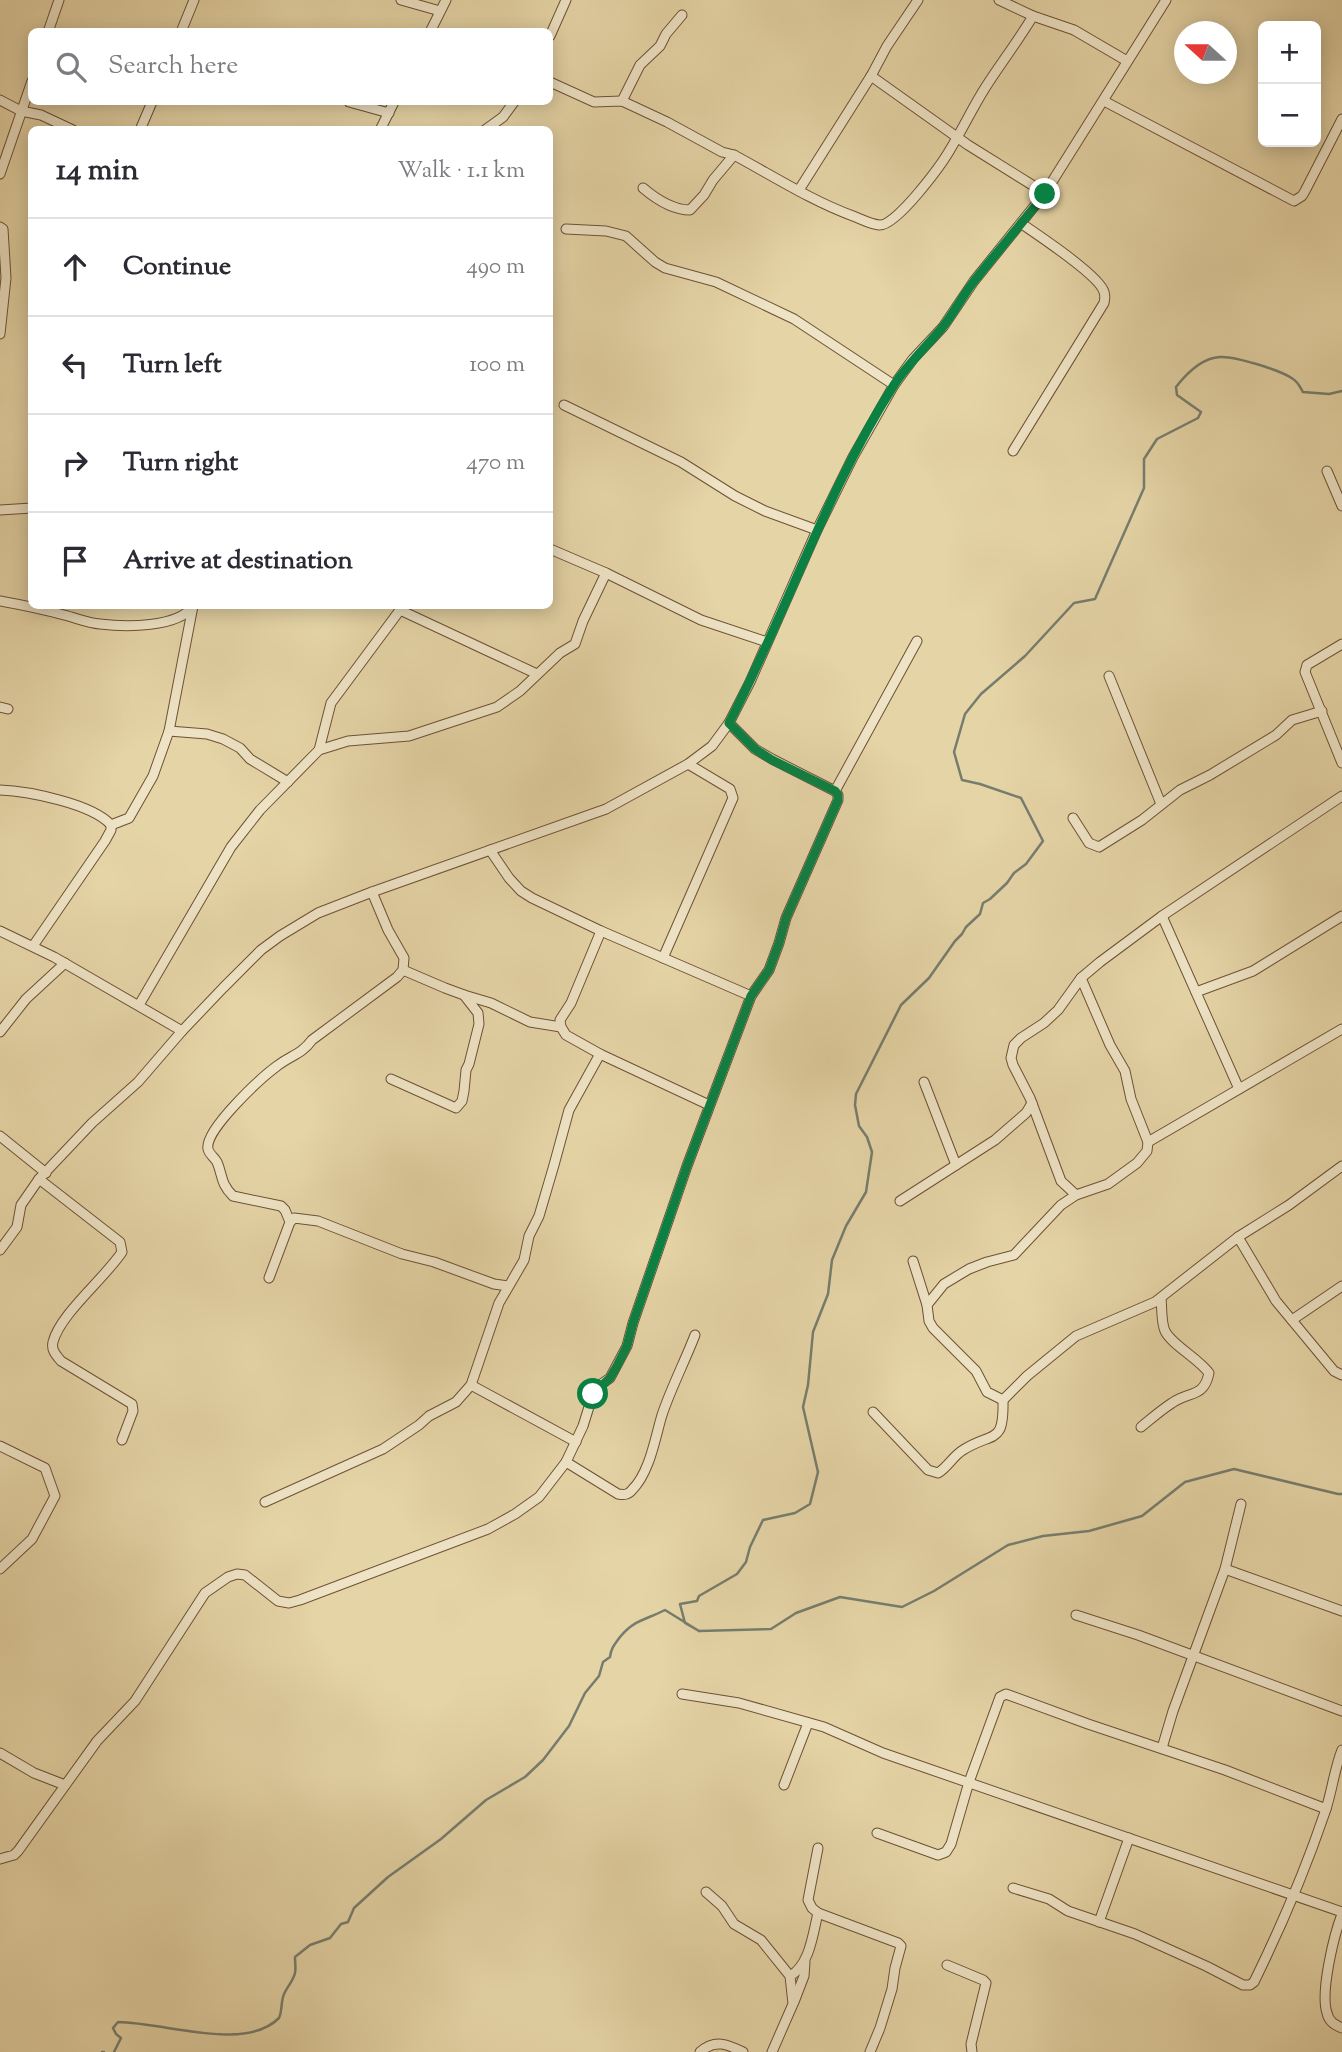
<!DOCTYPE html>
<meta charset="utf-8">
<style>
:root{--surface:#fff;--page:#f2f2f3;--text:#2b2b33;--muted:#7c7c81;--line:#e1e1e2}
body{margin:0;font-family:"Sorts Mill Goudy",serif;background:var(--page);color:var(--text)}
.controls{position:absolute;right:21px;top:21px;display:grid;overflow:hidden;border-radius:10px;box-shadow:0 4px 18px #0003}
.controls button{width:63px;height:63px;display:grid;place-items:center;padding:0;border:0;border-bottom:2px solid var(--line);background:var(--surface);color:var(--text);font:35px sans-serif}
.compass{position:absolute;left:1174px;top:21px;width:63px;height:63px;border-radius:50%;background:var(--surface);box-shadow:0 4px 18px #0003;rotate:291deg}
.stop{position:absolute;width:21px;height:21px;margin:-16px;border:5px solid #0b8043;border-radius:50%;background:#fff}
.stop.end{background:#0b8043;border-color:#fff;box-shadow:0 2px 7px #0008}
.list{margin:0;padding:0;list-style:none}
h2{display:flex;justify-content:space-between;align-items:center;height:91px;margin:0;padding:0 28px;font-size:30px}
h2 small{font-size:23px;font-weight:400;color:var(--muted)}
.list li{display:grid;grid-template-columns:46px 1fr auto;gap:21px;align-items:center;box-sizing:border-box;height:98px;padding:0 28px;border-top:2px solid var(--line)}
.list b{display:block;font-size:26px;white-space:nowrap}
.list em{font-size:23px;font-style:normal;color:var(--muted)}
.icon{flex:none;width:38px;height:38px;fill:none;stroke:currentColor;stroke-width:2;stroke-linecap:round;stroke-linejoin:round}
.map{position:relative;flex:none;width:1342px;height:2052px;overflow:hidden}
.search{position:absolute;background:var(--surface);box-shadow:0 4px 18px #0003;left:28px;top:28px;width:525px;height:77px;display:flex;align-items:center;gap:18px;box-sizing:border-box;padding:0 24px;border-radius:10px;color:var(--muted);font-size:26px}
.panel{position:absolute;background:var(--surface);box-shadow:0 4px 18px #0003;left:28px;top:126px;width:525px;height:483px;border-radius:10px}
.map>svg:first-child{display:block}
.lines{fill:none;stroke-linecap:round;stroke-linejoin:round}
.stream{stroke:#767d6e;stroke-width:2.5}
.street-casing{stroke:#6d5135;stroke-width:11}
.street{stroke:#eee3c5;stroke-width:9}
.route{stroke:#0b8043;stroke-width:9}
</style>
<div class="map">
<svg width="1342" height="2052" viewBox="0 0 1342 2052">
<rect width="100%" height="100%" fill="#e5d4a6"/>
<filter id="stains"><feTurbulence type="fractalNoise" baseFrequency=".00286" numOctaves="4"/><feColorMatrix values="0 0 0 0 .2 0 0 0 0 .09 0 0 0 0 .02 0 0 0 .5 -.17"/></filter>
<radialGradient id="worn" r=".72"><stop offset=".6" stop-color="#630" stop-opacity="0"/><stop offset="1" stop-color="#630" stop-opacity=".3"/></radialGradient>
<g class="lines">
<g class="stream">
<path d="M699,1631L771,1629L796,1613L840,1597L902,1607L934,1591L1008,1545L1043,1536L1089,1531L1142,1516L1185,1482L1234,1469L1338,1494H1342"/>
<path d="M102,2052H104"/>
<path d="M114,2052L121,2038L116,2034L113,2028L118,2022C168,2023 245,2052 279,2018C282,2012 281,2004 283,1997C285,1989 293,1982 295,1973C296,1969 295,1962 295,1957L310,1945L330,1938L341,1924L348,1922L354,1908L388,1877L441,1839L486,1800L525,1777L543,1760L569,1726L585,1693L599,1676L603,1662L610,1657C611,1648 615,1644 620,1637C635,1619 646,1620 665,1610L699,1631L685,1623L680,1604L697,1601L699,1596L737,1574L746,1562L750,1547L763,1520L795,1513L810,1504L818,1472L803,1407L808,1385L813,1332L828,1294L832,1260L846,1226L866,1192L872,1152L867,1137L859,1126L855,1105L856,1094L901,1005L929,978L955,941L962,934L966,927L980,914L983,903L990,899L1007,883L1014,873L1026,864L1043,841L1021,798L980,784L962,780L954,752L965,714L981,694L1025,656L1074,603L1095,599L1144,488V459L1157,439L1198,418L1201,412L1177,395L1176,387C1186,374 1202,358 1220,357C1234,356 1281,370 1293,379C1298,382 1300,387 1303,392L1329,394L1342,391"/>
</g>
<defs>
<g id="street">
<path d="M401,0L440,11"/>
<path d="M1033,16L1074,30L1127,61"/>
<path d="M48,32L59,0"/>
<path d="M181,32L194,0"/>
<path d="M430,32L446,0"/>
<path d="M550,36L566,0"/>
<path d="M871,76L968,145L1045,193"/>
<path d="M550,82L594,102L622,101L667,122L722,152L734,155C773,176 812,201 853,216C861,219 870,224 879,225C896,227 942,164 951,148C963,128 973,107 985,88C1001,63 1018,41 1033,16L999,0"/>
<path d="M0,100L21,111L41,115L73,130"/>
<path d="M622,101L640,65L660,46L666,34L682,15"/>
<path d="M1104,101L1294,201L1302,196L1305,191L1342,119"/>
<path d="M349,102L389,113"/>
<path d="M140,130L152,102"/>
<path d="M380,130L394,102"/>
<path d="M485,130L503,117L514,102"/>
<path d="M0,174L32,81"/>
<path d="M643,188C656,199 672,210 690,210L704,195L713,180L734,155"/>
<path d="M799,190L871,76L887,46L918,0"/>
<path d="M0,227L3,229L6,278L0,334"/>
<path d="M566,229L606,231L626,236L655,262L665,268L716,282L794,319L894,385"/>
<path d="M564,405L681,462L735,496L765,511L817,530"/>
<path d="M1013,451L1104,303C1105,299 1105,295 1104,292C1100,276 1038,235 1022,224"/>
<path d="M1327,471L1342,506"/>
<path d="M0,510L32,508"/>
<path d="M550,549L606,573L701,620L767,642"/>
<path d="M0,601C22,605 42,609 64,615C76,618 88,623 100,624C125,627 178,628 193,606"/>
<path d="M400,610L537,674"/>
<path d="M1342,644L1307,665L1305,672L1342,763"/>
<path d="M1109,676L1161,804"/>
<path d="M0,707L8,709"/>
<path d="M169,731L207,734L223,739L240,748L250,759L288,782"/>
<path d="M319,750L331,703L400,610L399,606"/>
<path d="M0,790C28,791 93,804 111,825V830L105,841L33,946"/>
<path d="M835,791L917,641"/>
<path d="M1073,818L1089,843L1099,847L1142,820L1180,790L1210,775L1276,735L1292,720L1322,711"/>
<path d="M111,825L129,818L153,776L169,731L193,606"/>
<path d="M490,850L509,878L521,891L532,898L601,931L751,996"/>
<path d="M1162,916L1239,1089"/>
<path d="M0,931L54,957L182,1031"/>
<path d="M601,931L571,1003L560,1020L561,1027L566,1035L600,1054L709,1105"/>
<path d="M663,958L733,798L730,789L688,764"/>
<path d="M1196,992L1253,971L1342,916"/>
<path d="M464,995L491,1003L530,1022L561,1027"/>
<path d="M139,1005L231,847L260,810L319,750L348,741L409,736L497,707L520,691L560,653L575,644L583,621L606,573"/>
<path d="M0,1032L26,999L65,963"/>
<path d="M391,1079L456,1108L462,1101L464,1091L466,1070L469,1064L479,1024L478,1013L464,995L445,988L403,970"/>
<path d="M924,1082L956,1165"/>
<path d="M0,1136L46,1173"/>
<path d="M1148,1142L1342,1029"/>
<path d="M39,1179L120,1242L122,1252C105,1278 60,1314 53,1342C51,1350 56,1355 61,1361L132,1404L133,1411L122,1440"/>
<path d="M1076,1195L1061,1181L1030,1098L1013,1065L1011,1058L1014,1045L1021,1038L1044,1023L1058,1010L1081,978L1100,962L1162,916L1342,796"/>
<path d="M900,1201L995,1140L1026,1113L1032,1103"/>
<path d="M290,1222L285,1210L281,1206L233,1196C220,1183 223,1176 217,1162C214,1157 209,1154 208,1149C204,1130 262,1077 277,1066C291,1055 301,1055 312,1040L397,977L403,970L404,958L388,930L372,892"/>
<path d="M1238,1237L1289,1205L1342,1166"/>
<path d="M0,1250L17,1227L21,1205L39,1179L92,1123L138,1082L182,1031L223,988L261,950L280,936L318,913L372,892L606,809L688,764L712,746L729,723L750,682L817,530L853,457L894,385L913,359L943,327L974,281L1045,193L1166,0"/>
<path d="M913,1261L927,1305L929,1321L933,1328L976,1371L987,1392L1003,1400L1027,1376L1076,1336L1155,1302L1238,1237L1276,1301L1334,1371L1342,1375"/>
<path d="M269,1278L290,1222L294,1218L318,1221L402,1254L434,1262L494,1284L508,1286"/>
<path d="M927,1305L944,1284L969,1269L987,1262L1014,1255L1061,1205L1076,1195L1108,1184L1137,1163L1147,1151L1148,1142L1131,1099L1125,1071L1110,1045L1081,978"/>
<path d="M1292,1320L1342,1286"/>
<path d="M471,1385L576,1442"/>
<path d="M873,1412L928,1470L938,1473C948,1467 953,1456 963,1450C993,1431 1004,1446 1003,1400"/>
<path d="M1141,1427C1151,1419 1161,1410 1172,1403C1189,1391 1204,1398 1209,1373C1198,1358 1172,1345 1165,1331C1161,1322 1162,1307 1161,1298"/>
<path d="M0,1446L45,1468L55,1496L32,1539L0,1569"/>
<path d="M566,1462L618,1494C624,1495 628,1495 632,1490C650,1472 655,1438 662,1415C671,1388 685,1361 695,1335"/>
<path d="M265,1502L383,1449L419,1425L429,1416L456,1402L471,1385L499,1303L524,1260L529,1236L539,1216L554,1165L569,1110L600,1054"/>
<path d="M1225,1569L1342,1611"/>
<path d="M1076,1615L1138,1635L1342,1711"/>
<path d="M682,1694L739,1703L824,1727L883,1753L1342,1912"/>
<path d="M1162,1748L1173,1711L1225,1569L1241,1504"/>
<path d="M0,1753L34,1773L65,1785"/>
<path d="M784,1785L808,1723"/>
<path d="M877,1833L938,1855L946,1852L951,1844L969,1782L1000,1697L1006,1694L1088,1724L1225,1770L1326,1809"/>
<path d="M0,1859L14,1855L18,1851L97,1741L135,1701L205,1593L228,1577L237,1574L245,1575L278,1601L289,1603L300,1600L488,1529L515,1514L539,1497L566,1462L583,1426L593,1394L600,1385L610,1378L627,1346L633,1323L687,1166L751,996L769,970L779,943L786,918L838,800V795L835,791L772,759L755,749L729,723"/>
<path d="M1013,1888L1049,1899L1068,1911L1135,1934L1206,1966L1243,1985H1250L1254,1982C1281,1927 1305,1871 1325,1812C1332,1792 1334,1770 1342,1750"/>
<path d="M706,1892L722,1906L734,1924L761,1940L790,1976L793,2004L772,2052"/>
<path d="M818,1913L898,1943L901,1946L895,1968L892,1989L880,2028L870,2052"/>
<path d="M1342,1914C1334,1935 1320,1992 1327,2013C1329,2022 1335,2025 1342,2028"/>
<path d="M1099,1922L1129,1838"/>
<path d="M947,1965L983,1980L986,1983L971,2044L972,2052"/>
<path d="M790,1976C810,1965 813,1933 818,1913L812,1908L808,1900L818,1848"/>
<path d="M794,2002L804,1976L805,1962"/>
<path d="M700,2052C715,2039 727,2044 743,2052"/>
</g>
</defs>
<use href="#street" class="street-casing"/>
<use href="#street" class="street"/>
</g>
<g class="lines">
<path class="route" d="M593,1394L610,1378L617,1366L627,1346L633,1323L687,1166L751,996L769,970L779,943L786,918L838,800V795L835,791L772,760L755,749L729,723C787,612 826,491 894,385C908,364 926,347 942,328C954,313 963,295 975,280C998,251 1022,223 1045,194"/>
</g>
<rect width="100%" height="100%" filter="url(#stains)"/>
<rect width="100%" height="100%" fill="url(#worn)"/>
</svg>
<div class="controls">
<button>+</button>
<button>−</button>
</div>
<svg class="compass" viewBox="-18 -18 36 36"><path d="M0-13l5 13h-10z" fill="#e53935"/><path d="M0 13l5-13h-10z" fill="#7c7c81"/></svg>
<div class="stop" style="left:593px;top:1394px"></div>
<div class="stop end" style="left:1045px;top:194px"></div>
<div class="search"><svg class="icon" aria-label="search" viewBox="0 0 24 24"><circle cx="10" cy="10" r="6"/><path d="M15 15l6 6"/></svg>Search here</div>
<section class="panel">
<h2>14 min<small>Walk · 1.1 km</small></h2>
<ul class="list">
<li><svg class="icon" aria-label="ahead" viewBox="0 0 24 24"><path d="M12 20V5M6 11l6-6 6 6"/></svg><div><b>Continue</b></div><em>490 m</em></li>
<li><svg class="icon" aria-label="left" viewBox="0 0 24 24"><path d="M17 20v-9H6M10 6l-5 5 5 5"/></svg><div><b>Turn left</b></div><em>100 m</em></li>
<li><svg class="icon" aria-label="right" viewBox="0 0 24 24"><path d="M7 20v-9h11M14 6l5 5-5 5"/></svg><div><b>Turn right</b></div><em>470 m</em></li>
<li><svg class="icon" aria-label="arrive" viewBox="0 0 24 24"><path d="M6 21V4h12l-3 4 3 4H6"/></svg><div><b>Arrive at destination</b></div></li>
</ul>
</section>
</div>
